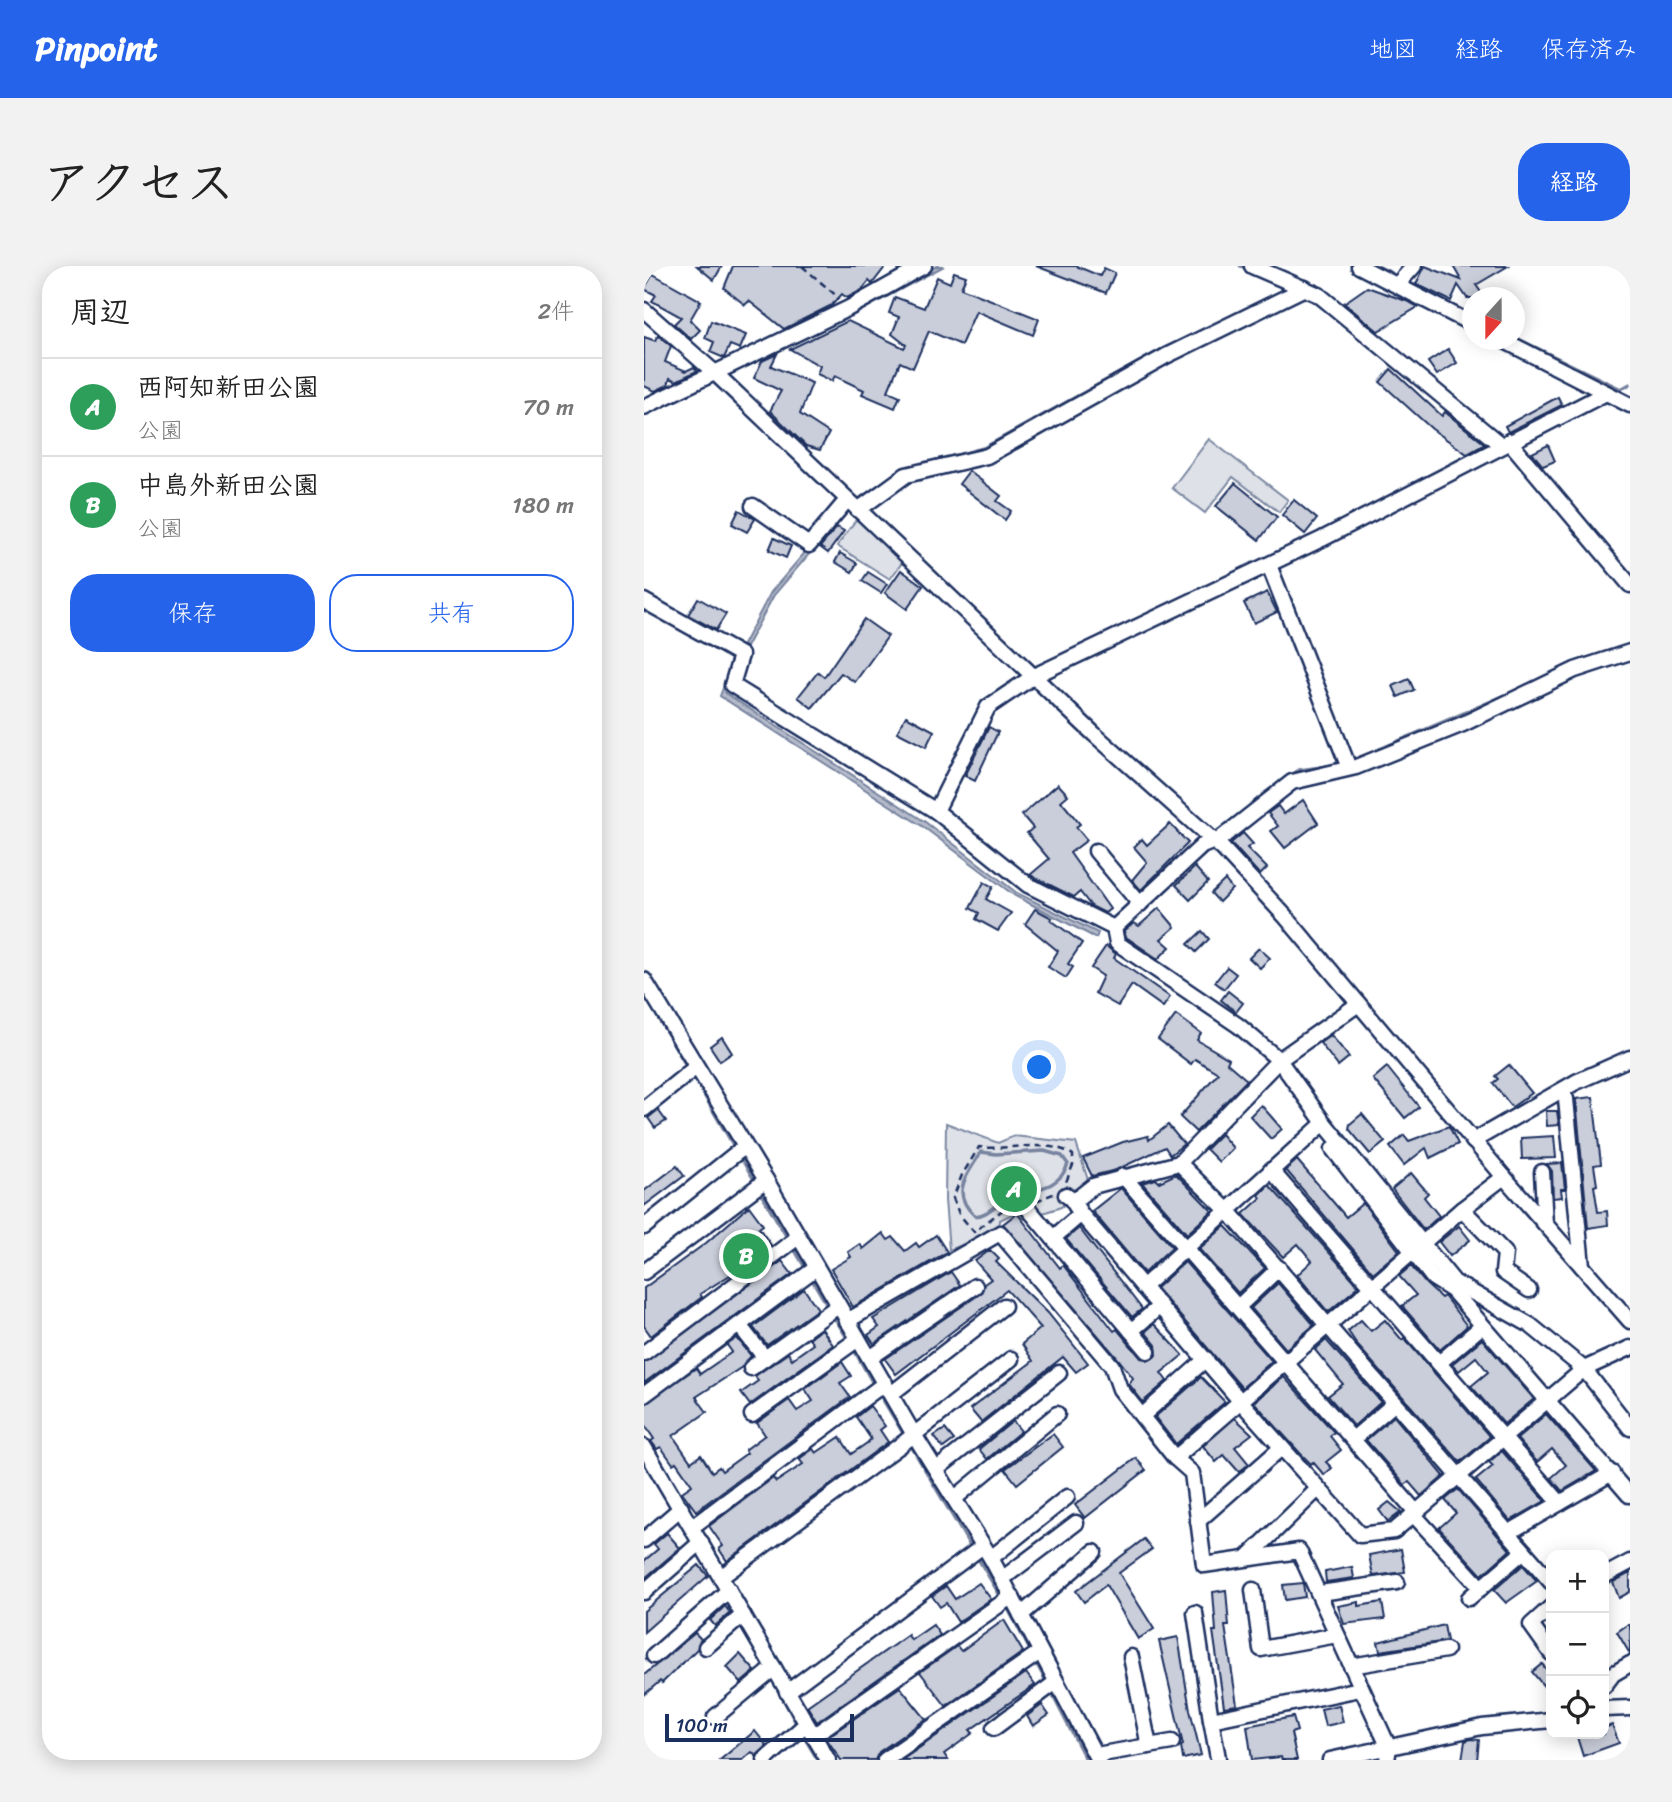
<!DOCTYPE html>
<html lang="ja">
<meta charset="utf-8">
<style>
:root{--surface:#fff;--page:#f2f2f2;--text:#222;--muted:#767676;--line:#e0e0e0;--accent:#2563eb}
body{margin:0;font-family:Sriracha,"Klee One",sans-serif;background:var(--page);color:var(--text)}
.controls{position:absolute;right:21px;bottom:21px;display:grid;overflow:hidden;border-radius:14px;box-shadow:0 4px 18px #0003}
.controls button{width:63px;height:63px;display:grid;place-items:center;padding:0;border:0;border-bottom:2px solid var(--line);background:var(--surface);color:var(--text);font:35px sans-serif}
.compass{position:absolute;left:818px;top:21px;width:63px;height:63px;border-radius:50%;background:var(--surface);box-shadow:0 4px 18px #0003;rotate:201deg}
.scale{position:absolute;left:21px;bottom:18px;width:189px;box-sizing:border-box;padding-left:7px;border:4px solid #1b2f5e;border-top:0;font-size:19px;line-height:24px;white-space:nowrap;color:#1b2f5e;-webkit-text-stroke:5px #fff;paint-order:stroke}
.you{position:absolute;left:396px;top:802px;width:24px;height:24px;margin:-18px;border:5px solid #fff;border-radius:50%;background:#1a73e8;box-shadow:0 0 0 10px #1a73e833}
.badge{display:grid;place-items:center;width:46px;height:46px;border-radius:50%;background:var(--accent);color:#fff;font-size:23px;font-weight:700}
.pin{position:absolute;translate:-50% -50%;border:4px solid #fff;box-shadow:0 2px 7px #0006}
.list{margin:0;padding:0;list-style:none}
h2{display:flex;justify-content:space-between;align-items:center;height:91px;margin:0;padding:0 28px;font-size:30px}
h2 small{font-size:23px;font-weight:400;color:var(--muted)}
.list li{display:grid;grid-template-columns:46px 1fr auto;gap:21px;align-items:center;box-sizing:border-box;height:98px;padding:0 28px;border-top:2px solid var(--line)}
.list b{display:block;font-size:26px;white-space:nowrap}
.list p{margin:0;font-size:23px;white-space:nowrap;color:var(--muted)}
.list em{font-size:23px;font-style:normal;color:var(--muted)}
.actions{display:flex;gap:14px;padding:21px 28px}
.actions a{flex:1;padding:16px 0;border:2px solid var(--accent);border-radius:28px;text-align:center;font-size:24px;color:var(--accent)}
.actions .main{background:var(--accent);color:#fff}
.icon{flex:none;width:38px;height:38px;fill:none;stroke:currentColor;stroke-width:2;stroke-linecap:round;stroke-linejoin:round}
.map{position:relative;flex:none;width:986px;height:1494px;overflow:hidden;border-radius:28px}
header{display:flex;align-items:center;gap:42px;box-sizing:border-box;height:98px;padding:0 35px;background:var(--accent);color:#fff}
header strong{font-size:33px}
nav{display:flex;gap:38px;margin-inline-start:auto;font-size:24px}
.intro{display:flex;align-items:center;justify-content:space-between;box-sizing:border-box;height:168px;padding:0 42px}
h1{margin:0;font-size:49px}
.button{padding:18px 32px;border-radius:28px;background:var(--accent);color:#fff;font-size:24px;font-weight:700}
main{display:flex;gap:42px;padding:0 42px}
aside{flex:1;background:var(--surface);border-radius:28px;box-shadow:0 4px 18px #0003}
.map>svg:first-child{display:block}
.green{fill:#dee1e7;stroke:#7c88a2;stroke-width:2}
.water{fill:#b5bbca;stroke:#77839f;stroke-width:2}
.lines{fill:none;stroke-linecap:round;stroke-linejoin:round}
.stream{stroke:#77839f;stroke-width:3.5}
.building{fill:#caceda;stroke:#1b2f5e;stroke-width:2}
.minor-casing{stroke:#1b2f5e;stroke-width:19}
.path{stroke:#1b2f5e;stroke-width:2.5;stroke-dasharray:7 5;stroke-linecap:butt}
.minor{stroke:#fff;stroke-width:14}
</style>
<header>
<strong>Pinpoint</strong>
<nav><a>地図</a><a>経路</a><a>保存済み</a></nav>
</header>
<div class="intro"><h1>アクセス</h1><a class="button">経路</a></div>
<main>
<aside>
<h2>周辺<small>2件</small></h2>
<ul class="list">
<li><span class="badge" style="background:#2e9e5b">A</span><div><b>西阿知新田公園</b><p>公園</p></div><em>70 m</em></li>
<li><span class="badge" style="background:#2e9e5b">B</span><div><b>中島外新田公園</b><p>公園</p></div><em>180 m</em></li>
</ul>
<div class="actions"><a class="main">保存</a><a>共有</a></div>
</aside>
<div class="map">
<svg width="986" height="1494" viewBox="0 0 986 1494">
<rect width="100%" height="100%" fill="#fff"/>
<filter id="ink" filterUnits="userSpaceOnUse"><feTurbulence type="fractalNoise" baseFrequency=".0143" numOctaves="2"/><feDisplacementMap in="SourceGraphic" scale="14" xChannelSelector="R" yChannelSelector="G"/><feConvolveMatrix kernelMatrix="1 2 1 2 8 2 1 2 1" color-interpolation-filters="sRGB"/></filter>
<g filter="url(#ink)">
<g class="green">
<path d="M565,173L644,234L635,246L589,211L561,247L528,222Z"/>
<path d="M214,251L260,294L246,313L193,280Z"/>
<path d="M302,857L354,877L370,870L432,877L445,917L417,941L380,953L374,945L356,954L355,965L305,984L301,934Z"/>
</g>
<g class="water">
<path d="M293,0H300L211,48L0,150V145L209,44Z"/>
<path d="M595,0C652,0 799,134 848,174L845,176L720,73L652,23L521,87L341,186L259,207L218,236L215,232L258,203L340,181L519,82L649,22Z"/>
<path d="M198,243L201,246L130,329L102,381L99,379L127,326Z"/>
<path d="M0,338L95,392L81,427L280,555L373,627L454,667L452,672L371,630L278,560L76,430L90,393L0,344Z"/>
</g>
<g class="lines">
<g class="stream">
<path d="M733,0L748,7"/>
<path d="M766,17L828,50"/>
<path d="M870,71L977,123L986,118"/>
<path d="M708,495L880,421"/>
<path d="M646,510L655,504L685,500"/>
<path d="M618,529L637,516"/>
<path d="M3,732L43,801"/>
<path d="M49,810L91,882"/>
<path d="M400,885L418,890L424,898C414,926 387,922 364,932C352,937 345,949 331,950C306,927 322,911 337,886L352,888Z"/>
<path d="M95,889L113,918"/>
<path d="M116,925L144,973"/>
<path d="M148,979L162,1003"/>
<path d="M166,1010L185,1042"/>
<path d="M189,1049L205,1075"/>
<path d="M209,1082L231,1121"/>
<path d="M235,1127L262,1172"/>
<path d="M266,1178L328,1283"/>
<path d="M0,1196L29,1244"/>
<path d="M332,1289L357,1331"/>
<path d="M361,1337L387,1386"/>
<path d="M109,1380L123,1404"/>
<path d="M390,1393L403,1417"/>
<path d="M406,1424L442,1494"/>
<path d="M137,1429L153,1459"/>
<path d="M157,1466L174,1494"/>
</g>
</g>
<g class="building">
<path d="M53,0H78L70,14Z"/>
<path d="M89,0H242L228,18L225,15L218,24L203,32L198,28L188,39L140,63L105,35L101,39L80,22Z"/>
<path d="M392,0H432L456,10L460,2L471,7L462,27Z"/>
<path d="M781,0L817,14L809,0H864L832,19L841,32H823L814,19L807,35L772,18Z"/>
<path d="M310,6L322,10L317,22L395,53L389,69L332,45L317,79L285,65L269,102L256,96L244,125L256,130L251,142L218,128L220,124L191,110L188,115L173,108L176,100L146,83L204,55L260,82L262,79L248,68L255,51L245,47L251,31L280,42L293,11L306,17Z"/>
<path d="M9,8L57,35L46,54L56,64L47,73L30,58L37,51L8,35L12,29L0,23Z"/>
<path d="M723,21L765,36L774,41L734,65L700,37Z"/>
<path d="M67,55L102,69L96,83L86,79L80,92L66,86L70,76L61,72Z"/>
<path d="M14,69L27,80L21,96L42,105L50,101L53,105L32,115L26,112L24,119L11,125L0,120V71L12,75Z"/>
<path d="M804,83L813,97L793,109L784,96Z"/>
<path d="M133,88L127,100L168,117L156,148L185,167L176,184L162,180L126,145L137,125L110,112L118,95Z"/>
<path d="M747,103L798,150L801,146L841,178L823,188L788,163L736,116Z"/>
<path d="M914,131L918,139L864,166L861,160Z"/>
<path d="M904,179L911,195L899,200L888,187Z"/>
<path d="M325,205L357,230L353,235L367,245L361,254L315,218Z"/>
<path d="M591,217L633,251L615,274L572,240Z"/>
<path d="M650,234L673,253L661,268L638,249Z"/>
<path d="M95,244L111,253L103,266L88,258Z"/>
<path d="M193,261L200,265L184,287L176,281Z"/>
<path d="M130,272L147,280L142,292L125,284Z"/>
<path d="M196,287L213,297L208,306L191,296Z"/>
<path d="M257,304L279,320L263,343L241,327Z"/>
<path d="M224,306L243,318L237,327L218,315Z"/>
<path d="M623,326L633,346L610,357L600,337Z"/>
<path d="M54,332L82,348L72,364L44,349Z"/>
<path d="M220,353L244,370L211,416L197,407L168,442L154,431L174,406L180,411Z"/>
<path d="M765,413L770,424L754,431L749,420Z"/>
<path d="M262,450L290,465L282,481L253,466Z"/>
<path d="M345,461L354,466L331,515L321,510Z"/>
<path d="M414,518L424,529L417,535L436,558L432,561L443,574L426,587L466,643L461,647L447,640L436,626L430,631L386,609L405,593L383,567L389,562L378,549Z"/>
<path d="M659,534L674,557L641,582L627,565L634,560L624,547L634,540L640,548Z"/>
<path d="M526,558L544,577L497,624L488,614L503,596L490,581L498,573L503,579Z"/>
<path d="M599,567L609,578L603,582L623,602L616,609L587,577Z"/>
<path d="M551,601L564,616L546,634L532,619Z"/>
<path d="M581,614L588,623L575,636L567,627Z"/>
<path d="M340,616L349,621L342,633L367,647L354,665L332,653L335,647L326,642Z"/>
<path d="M515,642L531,661L517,673L526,681L514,693L482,671L480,665L490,657L495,660Z"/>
<path d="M391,643L408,652L407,654L438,677L424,698L429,701L422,712L404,701L414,685L381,658Z"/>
<path d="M558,665L565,673L552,686L544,678Z"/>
<path d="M462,680L472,688L470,692L526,731L519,741L488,719L474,740L451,727L459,710L447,702Z"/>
<path d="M615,682L626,692L616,702L605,692Z"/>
<path d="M583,701L592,708L580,723L571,716Z"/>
<path d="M584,725L599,737L592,746L577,734Z"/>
<path d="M532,749L557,767L553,774L585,793L583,797L603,814L552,866L536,851L574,807L551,793L547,798L514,773Z"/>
<path d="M687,769L705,791L694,800L676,777Z"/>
<path d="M78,771L88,787L76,795L66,780Z"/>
<path d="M865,799L888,827L868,841L849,817L854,813L851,810Z"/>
<path d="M743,801L775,841L761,852L729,813Z"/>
<path d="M949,831L957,898L950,899L953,919L950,920L954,946L963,945L964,959L944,962L932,833Z"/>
<path d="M617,839L638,863L627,873L606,850Z"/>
<path d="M14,844L22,855L11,862L4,852Z"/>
<path d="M902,845H913L915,859L903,860Z"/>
<path d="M718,848L741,876L726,888L705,863L706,858Z"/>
<path d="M524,859L540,878L526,889L521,881L472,904L448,910L439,892L479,876L504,870L505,874Z"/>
<path d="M805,860L814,878L786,892L782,882L760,899L746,881L760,869L765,875Z"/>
<path d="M577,868L589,882L575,896L562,883Z"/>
<path d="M910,870L912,892L878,893L877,872Z"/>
<path d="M653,894L702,951L719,937L755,985L729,1007L642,904Z"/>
<path d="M918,897L921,923H917L918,931L909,932L908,905L903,898Z"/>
<path d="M33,900L40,910L0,940V925Z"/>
<path d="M767,907L784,927L780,931L795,950L780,964L748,923Z"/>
<path d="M532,908L568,945L543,968L498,917L512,913L515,916Z"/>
<path d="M625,919L715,1020L684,1046L653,1009L668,995L654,978L639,991L599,948L617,932L615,929Z"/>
<path d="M477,922L528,981L500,1007L448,945Z"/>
<path d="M105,940L119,959L115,962L127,979L115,989L102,971L84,983L97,1002L56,1028L58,1031L7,1070L0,1060V1022L62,977Z"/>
<path d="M373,947L416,1002L419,999L470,1065L473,1063L497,1092L506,1094L513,1089L512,1079L501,1066L510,1058L539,1089L517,1107L523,1115L499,1136L485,1118L489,1112L475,1094L359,958Z"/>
<path d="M581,960L621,1002L594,1027L555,983Z"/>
<path d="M815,960L826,974L806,990L795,976Z"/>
<path d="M435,962L498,1043L488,1051L422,973Z"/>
<path d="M239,967L244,974L249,971L261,985L272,977L275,981L292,969L303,986L209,1041L187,1003L207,991L204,986L216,978L219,983Z"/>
<path d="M346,984L355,993L352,996L404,1047L444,1097L432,1106L419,1091L337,1156L326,1143L389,1095L378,1078L397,1062L363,1024L252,1108L241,1093L337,1027L340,1018L347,1013L331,995Z"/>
<path d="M138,995L148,1008L0,1117V1096Z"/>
<path d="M541,996L628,1095L598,1122L512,1022Z"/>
<path d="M767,1000L782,1018L797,1032L800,1030L823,1060L796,1084L758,1040L772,1029L755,1010Z"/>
<path d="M307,1006L316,1019L230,1078L224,1069L235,1061L229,1053Z"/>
<path d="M634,1017L670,1059L642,1083L607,1042Z"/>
<path d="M160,1023L174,1043L123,1079L109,1061Z"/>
<path d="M717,1054L727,1065L741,1054L758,1074L760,1072L846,1171L816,1196L714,1080L704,1065Z"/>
<path d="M178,1063L189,1079L106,1139L97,1127L114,1115L111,1110L144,1087L148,1093L169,1078L165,1072Z"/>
<path d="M93,1072L107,1090L98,1101L52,1131L63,1146L29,1170L47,1196L57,1189L68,1206L75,1201L78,1205L103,1187L101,1184L121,1169L113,1157L145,1134L153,1145L169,1135L161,1123L198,1096L207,1110L196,1117L206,1131L52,1245L38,1226L48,1219L32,1196L29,1198L17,1181L13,1183L7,1175L10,1173L0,1158V1138L52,1102L56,1108L88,1086L83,1079Z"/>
<path d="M838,1073L890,1133L860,1158L827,1120L844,1106L832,1091L815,1105L808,1098Z"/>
<path d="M682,1074L737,1136L710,1160L684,1130L699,1118L671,1084Z"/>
<path d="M557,1111L581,1136L532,1178L511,1151Z"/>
<path d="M640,1111L690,1166L686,1170L697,1184L682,1196L688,1202L680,1209L669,1196L667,1198L656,1187L610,1136Z"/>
<path d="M226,1140L241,1160L236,1164L244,1176L83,1295L75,1283L79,1280L65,1260L129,1212L132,1216L159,1198L155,1193L169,1183L172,1187L196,1171L207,1188L223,1177L227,1173L212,1151Z"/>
<path d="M902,1148L952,1205L918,1225L907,1212L922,1199L908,1183L893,1196L873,1173Z"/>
<path d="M750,1150L800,1210L777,1230L765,1216L761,1219L722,1174Z"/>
<path d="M591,1152L608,1168L591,1181L605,1198L595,1206L580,1189L572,1196L559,1180Z"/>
<path d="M369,1155L377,1165L343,1193L335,1183Z"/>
<path d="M301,1163L310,1174L299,1182L290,1170Z"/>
<path d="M409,1168L419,1181L373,1218L361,1203Z"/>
<path d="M858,1185L901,1235L866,1255L832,1214L849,1200L845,1196Z"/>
<path d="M492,1192L502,1204L441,1252L431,1239Z"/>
<path d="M814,1223L866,1284L838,1309L795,1262L812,1247L801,1234Z"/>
<path d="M745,1236L757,1246L744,1256L735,1244Z"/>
<path d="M23,1267L36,1282L0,1313V1295L14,1283L10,1278Z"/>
<path d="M500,1273L508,1283L475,1307L510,1363L494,1373L462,1319L440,1336L432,1325Z"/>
<path d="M757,1283L761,1306L729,1310L725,1289Z"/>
<path d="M55,1299L64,1310L0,1366V1345Z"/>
<path d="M879,1299L893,1315L862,1337L850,1324Z"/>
<path d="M708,1301L710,1312L682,1316L681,1306Z"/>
<path d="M986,1307V1326L975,1332L969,1316Z"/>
<path d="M335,1317L347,1333L314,1356L302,1337L296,1341L288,1330L302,1320L311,1333Z"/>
<path d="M659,1317L661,1331L641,1334L639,1319Z"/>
<path d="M582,1324L585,1360H581L593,1439L580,1441L569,1365H572L569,1326Z"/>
<path d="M715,1336V1340L738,1336L741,1353L700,1358L694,1340Z"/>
<path d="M81,1340L86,1347L71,1360L66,1354Z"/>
<path d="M360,1354L379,1386L302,1440L276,1406L313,1380L317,1385Z"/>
<path d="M289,1359L296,1369L173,1456L163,1440L264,1369L267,1374Z"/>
<path d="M800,1359L803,1375L736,1385L734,1376Z"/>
<path d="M983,1359H986V1388L973,1366Z"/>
<path d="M51,1367L57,1373L53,1383L18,1417L16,1415L0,1429V1409Z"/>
<path d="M534,1371L546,1444L557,1489L539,1493L537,1480L539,1479L515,1375Z"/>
<path d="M96,1388L111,1405L97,1417L83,1401Z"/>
<path d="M898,1398L907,1409V1429L888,1406Z"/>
<path d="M382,1407L391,1419L326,1464L329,1467L300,1488L304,1494H258Z"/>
<path d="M256,1421L282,1453L235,1486L231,1494H197L182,1472Z"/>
<path d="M398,1439L405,1449L389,1460L383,1450Z"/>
<path d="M695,1439L699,1456L681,1460L677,1443Z"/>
<path d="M649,1451L653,1465L647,1467L653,1494H638L637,1491L608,1494L603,1460Z"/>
<path d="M968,1459L975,1477L939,1490L933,1471L960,1468V1462Z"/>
<path d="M111,1465L123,1480L112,1490L108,1486L99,1494H76Z"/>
<path d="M827,1473L835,1474L833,1494H818L821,1475Z"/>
</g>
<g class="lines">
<defs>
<g id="minor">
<path d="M608,0L675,29L857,179"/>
<path d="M715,0L828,58"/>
<path d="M753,19L770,0"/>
<path d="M0,44L70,106L450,468L579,583L641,650L860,911L986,1055"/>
<path d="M859,74L986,139"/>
<path d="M962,127L678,273L390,410L344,441L292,545L384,619L470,662L473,677L595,760L635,794L680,857L810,1016L886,1059L940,1103L986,1162"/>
<path d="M0,141L205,42L280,0"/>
<path d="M865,175L986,319"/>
<path d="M109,240L165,279L203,234"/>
<path d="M214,244L262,209L343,190L522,90L661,22"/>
<path d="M625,299L705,502"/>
<path d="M0,335L97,389L88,419L292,545"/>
<path d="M452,585L496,638"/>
<path d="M470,662L558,580L576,573L648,516L712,501L819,458L931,404L986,386"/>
<path d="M0,714L122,914L269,1167L347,1292L454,1494"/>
<path d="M922,833L938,1000"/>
<path d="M0,843L52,801"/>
<path d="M829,875L932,816L986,792"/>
<path d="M689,883L789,1012L808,1024L985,1229"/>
<path d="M535,897L583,944L907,1316"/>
<path d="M627,904L916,1237"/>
<path d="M898,906L901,958"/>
<path d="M479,910L772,1246"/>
<path d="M422,929L430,935L449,920L535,897L635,794L713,739"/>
<path d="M428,934L437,948L598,1137L716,1269L750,1265L940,1103L986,1082"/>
<path d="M382,940L504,1085"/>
<path d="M818,943L861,987L859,1006L885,1024"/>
<path d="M0,961L100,881"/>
<path d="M409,972L437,948"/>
<path d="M0,1006L122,914"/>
<path d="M499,1021L680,857"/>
<path d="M594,1041L635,1002"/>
<path d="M203,1055L356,967L468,1100L476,1123L531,1192L548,1207L560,1299L655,1285L745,1482L743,1494"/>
<path d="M95,1059L121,1092"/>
<path d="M487,1065L516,1040"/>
<path d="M0,1087L153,972"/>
<path d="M226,1092L331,1020"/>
<path d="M795,1097L838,1060"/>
<path d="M107,1102L194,1040"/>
<path d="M247,1128L360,1040"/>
<path d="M0,1129L172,1002"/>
<path d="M108,1149L214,1073"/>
<path d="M498,1150L562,1093"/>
<path d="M709,1173L751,1137"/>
<path d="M0,1181L184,1494"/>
<path d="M531,1192L818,943L860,911"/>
<path d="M293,1203L415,1107"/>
<path d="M311,1232L413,1148"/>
<path d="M769,1248L837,1322"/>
<path d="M554,1255L637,1182"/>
<path d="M48,1261L241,1117"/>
<path d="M864,1267L968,1207"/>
<path d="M0,1274L37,1242"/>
<path d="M604,1291L674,1223"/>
<path d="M347,1292L423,1231"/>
<path d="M960,1310L986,1296"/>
<path d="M77,1311L258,1178L367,1093"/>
<path d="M358,1313L432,1257"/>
<path d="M609,1324L617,1383L693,1369"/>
<path d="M0,1326L57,1276"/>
<path d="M676,1327L753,1316"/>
<path d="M825,1332L880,1285"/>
<path d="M907,1341L887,1359L907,1387"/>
<path d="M551,1347L567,1454L716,1423"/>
<path d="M377,1349L450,1286"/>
<path d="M62,1381L99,1349"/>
<path d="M10,1390L85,1324"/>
<path d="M487,1391L505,1480"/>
<path d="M707,1400L802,1384"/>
<path d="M960,1420L969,1408L986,1398"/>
<path d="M143,1426L339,1280"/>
<path d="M960,1443L986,1442"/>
<path d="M71,1451L130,1402"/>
<path d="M567,1454L574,1492"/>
<path d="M350,1462L412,1416"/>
<path d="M169,1470L368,1330"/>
<path d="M452,1489L528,1476"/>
<path d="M121,1494L161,1459"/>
<path d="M241,1494L396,1386"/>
<path d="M686,1494L838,1461L907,1454"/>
</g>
</defs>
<use href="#minor" class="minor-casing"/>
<g class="path">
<path d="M158,0L195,32"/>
<path d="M392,935L409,928"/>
<path d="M370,940L365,939L330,966L315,948L309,932L318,909L335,881C362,885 406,872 429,889V899L422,916"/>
</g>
<use href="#minor" class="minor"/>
</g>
</g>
</svg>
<div class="controls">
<button>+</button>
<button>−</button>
<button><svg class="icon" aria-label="locate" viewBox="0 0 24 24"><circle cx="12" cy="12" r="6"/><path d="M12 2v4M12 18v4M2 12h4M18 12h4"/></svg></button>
</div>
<svg class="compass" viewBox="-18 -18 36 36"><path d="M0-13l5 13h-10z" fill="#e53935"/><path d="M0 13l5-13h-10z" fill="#767676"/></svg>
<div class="scale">100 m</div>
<div class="you"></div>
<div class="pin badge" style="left:370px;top:923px;background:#2e9e5b">A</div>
<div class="pin badge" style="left:102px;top:990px;background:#2e9e5b">B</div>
</div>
</main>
